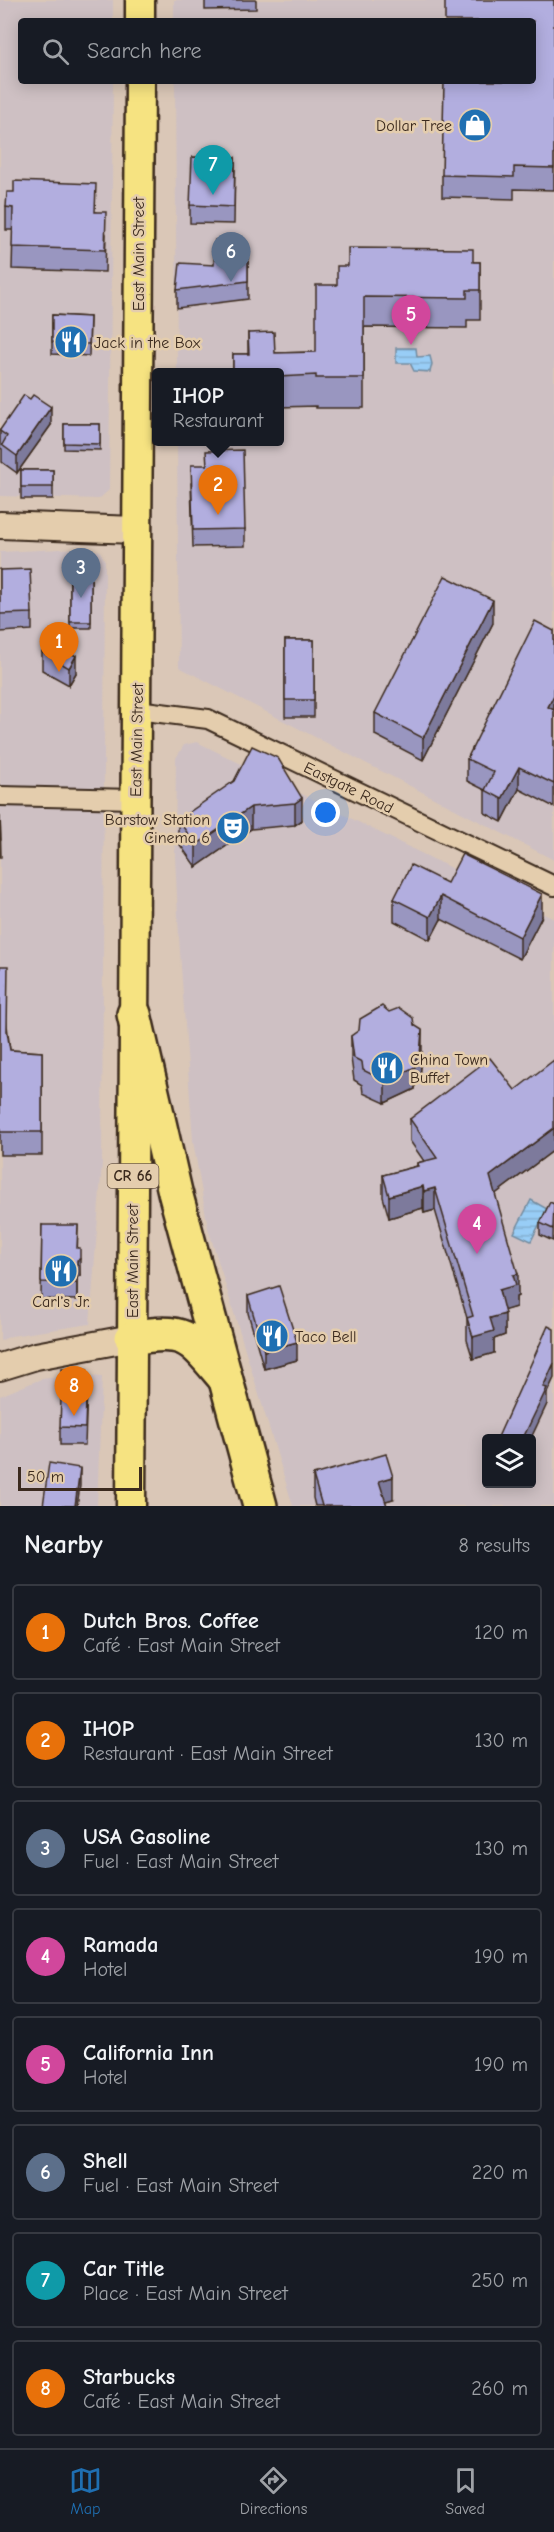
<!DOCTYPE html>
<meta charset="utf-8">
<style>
:root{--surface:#171b24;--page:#20242c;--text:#f1f3f6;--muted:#9ea1a6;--line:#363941;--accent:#1f6fb2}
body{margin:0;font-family:"Comic Neue",sans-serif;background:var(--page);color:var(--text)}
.controls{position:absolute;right:18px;bottom:18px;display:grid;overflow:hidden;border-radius:6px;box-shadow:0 3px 15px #0003}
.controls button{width:54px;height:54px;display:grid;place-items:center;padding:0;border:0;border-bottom:2px solid var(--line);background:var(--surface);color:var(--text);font:30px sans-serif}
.scale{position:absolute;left:18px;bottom:15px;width:124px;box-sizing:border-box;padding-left:6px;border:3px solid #3b2a1e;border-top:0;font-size:16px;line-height:21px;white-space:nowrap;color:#3b2a1e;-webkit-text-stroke:4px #e4cdad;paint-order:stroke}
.you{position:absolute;left:326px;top:813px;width:21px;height:21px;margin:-15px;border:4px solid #fff;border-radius:50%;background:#1a73e8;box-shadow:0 0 0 9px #1a73e833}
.badge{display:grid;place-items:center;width:39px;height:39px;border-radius:50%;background:var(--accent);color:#fff;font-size:20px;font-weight:700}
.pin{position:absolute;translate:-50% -50px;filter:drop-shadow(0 2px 3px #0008)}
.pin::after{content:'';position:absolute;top:32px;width:21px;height:18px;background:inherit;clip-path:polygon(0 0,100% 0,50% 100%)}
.popup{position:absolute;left:152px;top:368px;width:132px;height:78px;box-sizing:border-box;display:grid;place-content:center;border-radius:6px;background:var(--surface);filter:drop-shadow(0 2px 4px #0005);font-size:20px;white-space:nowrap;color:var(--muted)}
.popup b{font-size:22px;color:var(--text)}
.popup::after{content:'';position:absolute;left:50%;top:100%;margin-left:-12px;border:12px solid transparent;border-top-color:var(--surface)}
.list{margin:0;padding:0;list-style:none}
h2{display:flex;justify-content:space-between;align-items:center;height:78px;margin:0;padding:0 24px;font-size:26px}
h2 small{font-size:20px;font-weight:400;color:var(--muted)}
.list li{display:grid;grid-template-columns:39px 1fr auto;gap:18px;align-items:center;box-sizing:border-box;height:96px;margin:0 12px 12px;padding:0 12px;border:2px solid var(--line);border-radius:6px}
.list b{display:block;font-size:22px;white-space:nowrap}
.list p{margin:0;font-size:20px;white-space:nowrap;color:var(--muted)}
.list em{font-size:20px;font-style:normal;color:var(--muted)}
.icon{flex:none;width:33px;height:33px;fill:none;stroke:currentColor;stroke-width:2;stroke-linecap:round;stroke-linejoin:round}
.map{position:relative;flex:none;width:554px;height:1506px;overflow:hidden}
.search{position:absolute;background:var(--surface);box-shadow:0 3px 15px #0003;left:18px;right:18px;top:18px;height:66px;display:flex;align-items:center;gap:15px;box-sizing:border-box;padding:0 21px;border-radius:6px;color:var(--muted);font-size:22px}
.sheet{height:942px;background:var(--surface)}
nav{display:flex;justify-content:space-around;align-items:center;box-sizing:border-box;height:84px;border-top:2px solid var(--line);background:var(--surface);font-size:16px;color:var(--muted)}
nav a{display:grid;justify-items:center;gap:3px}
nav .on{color:var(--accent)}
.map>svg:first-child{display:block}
.built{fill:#cec0c3;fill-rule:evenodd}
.water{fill:url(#water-rules);stroke:#738ca0;stroke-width:1.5}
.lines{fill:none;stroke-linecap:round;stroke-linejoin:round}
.street-casing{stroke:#3b2a1e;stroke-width:22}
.secondary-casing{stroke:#3b2a1e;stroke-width:30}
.primary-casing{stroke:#3b2a1e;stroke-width:33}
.highway-casing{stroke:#3b2a1e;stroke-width:38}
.street{stroke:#e4cdad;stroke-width:18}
.secondary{stroke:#e4cdad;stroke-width:26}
.primary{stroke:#f6e381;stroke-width:28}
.highway{stroke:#f6e381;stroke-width:33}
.wall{fill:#9996c0;stroke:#3b2a1e;stroke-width:1.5}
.shaded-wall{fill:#7d7a9c;stroke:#3b2a1e;stroke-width:1.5}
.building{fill:#b2aedf;stroke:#3b2a1e;stroke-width:1.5}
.labels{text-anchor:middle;stroke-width:5;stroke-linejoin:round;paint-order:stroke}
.shield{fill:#e4cdad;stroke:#6e5b49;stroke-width:1.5}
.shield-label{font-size:15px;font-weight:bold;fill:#3b2a1e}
.poi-label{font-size:16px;fill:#3b2a1e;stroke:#e4cdad;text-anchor:start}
.street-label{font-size:16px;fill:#3b2a1e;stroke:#e4cdad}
</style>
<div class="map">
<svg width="554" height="1506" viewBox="0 0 554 1506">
<defs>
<pattern id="water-rules" width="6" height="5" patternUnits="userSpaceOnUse" patternTransform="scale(1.5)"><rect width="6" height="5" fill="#98cdf6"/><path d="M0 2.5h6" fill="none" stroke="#84b0d2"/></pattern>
</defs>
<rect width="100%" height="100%" fill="#dac7b7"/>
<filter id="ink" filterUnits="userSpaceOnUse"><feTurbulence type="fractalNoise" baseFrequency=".0167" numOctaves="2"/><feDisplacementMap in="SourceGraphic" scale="12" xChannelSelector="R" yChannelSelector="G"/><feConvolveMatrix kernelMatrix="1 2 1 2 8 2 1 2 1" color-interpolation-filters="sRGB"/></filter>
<g filter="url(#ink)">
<g class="built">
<path d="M0,0H113V21H21V81H113L109,490L99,499L0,496Z"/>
<path d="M174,0H554V860L179,667L177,442H280V372H177L175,81H533V21H174Z"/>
<path d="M80,548L100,551L105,561L102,1163L90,1324L11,1336L0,1341V552Z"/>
<path d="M197,742L554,919V1506H293L208,1228L193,1141L179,937L175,856L176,758L184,745ZM486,1438H532V1484H486Z"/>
<path d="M76,1375L102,1377L97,1506H0V1396L41,1379Z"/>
</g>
<g class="water">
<path d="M396,348H416L417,357L430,356L432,364L430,372L414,371L410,363H396Z"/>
<path d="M531,1200L547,1209L531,1241L514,1233Z"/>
</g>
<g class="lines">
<defs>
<g id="street">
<path d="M137,710L208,719L554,886"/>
<path d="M0,796L135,799"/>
</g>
<g id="secondary">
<path d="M0,525L136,530"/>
<path d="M0,1367L36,1356L132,1338"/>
</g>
<g id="primary">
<path d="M140,21V0"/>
<path d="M131,1506L140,81"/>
</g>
<g id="highway">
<path d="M134,1014L175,1192L260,1506"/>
<path d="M132,1338C185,1328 190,1337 223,1376"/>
</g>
</defs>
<use href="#street" class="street-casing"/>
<use href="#secondary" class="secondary-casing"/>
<use href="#primary" class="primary-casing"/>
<use href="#highway" class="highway-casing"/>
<use href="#street" class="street"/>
<use href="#secondary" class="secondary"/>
<use href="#primary" class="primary"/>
<use href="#highway" class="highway"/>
</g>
<g class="wall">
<path d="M205,0H256V9L205,10Z"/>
<path d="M554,0V190L514,189V199L442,197V175Z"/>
<path d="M235,158L234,224L190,223V205Z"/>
<path d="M6,207L96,212L106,234L105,272L12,269L13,230H6Z"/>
<path d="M248,245V299L177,308V290Z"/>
<path d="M480,262V320H467V328L364,327V408H316V406L279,407V372H233V354H248V333L275,353L316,352L337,285L348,266Z"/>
<path d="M52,315L90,317L89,356L52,354Z"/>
<path d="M64,424H100V450L64,449Z"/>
<path d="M51,425L17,473L2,462V449L0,448V430Z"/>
<path d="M206,465L245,529V546L193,547L191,483Z"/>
<rect x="21" y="470" width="32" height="29"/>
<rect x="70" y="562" width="21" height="66"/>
<path d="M0,570L32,613V630L0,632Z"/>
<path d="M493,623L423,760L375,735V713Z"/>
<path d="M554,631V807L519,789L502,822L485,813V790L467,781V759Z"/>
<path d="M49,640L76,673L69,685L42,670V652Z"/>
<rect x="285" y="640" width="29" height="77"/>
<path d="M278,758L302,820L295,825L251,829L196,867L178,842V820Z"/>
<path d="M0,815L1,857H0Z"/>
<path d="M447,883L542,916L520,959L441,919L430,940L394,921V899Z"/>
<path d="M0,966L10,1050L42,1052V1155H0Z"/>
<path d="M389,1012L414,1025L422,1053L420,1078L415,1082V1089L385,1103L363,1093L362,1085L354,1080L351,1058V1036Z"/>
<path d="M410,1119L554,1150L495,1194L518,1296L516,1297V1307L504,1310L505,1335L494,1339V1353L473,1359L467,1340V1318L435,1210L424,1213L423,1208L389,1218L383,1197V1175L417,1166V1163L424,1161L410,1141Z"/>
<path d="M554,1204L553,1241L540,1235V1223Z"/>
<path d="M42,1225L78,1248L80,1276L77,1277V1300L41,1299Z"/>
<path d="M248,1296L297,1360L264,1369L248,1313Z"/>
<path d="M87,1386L85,1445H60V1427Z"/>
<path d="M313,1475L393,1499L385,1501L387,1506H315L313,1498Z"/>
</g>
<g class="shaded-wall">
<path d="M51,407V425L17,473V456Z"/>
<path d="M493,600V623L423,760V738Z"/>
<path d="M76,656V673L69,685V668Z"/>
<path d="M554,695V717L548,707Z"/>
<path d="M519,767V789L502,822V799Z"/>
<path d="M302,798V820L295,825V803Z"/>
<path d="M251,807V829L196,867V845Z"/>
<path d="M542,894V916L520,959V937Z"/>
<path d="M441,896V919L430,940V917Z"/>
<path d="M422,1030V1053L420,1078L415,1082V1089L385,1103V1081L415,1060Z"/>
<path d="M554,1128V1150L490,1198V1176Z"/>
<path d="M423,1186V1208L389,1218V1196Z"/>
<path d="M435,1188V1210L424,1213V1191Z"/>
<path d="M78,1225L77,1260L80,1259V1276L77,1277V1300V1248Z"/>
<path d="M518,1274V1296L516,1297V1307L499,1312V1290L513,1275Z"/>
<path d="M505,1314V1335L494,1339V1353L473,1359V1337L490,1318Z"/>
<path d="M297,1342V1360L264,1369V1351Z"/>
<path d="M554,1363V1378L547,1393V1404L531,1438H523L543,1387Z"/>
<path d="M80,1468V1486L77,1506H75Z"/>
<path d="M393,1477V1499L379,1503V1481Z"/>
</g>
<g class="building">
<path d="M445,0H554V168L514,167V177L442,175L444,81H533V21H445Z"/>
<path d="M192,157L235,158L234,207L190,205Z"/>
<path d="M14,181L96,184L95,212H106L105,250L12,247L13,208L6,207L7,192H14Z"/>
<path d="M215,240L248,245V281L177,290L180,263L214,265Z"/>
<path d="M348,248L473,249V262H480V290H467V298L364,297V378H316V375L279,377V372H233V354H249L248,333L274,332L275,353L316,352V285H337V266H348Z"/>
<path d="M52,315L90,317L89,344L52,342Z"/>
<path d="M24,395L30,399L33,395L51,407L17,456L2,445L7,436L0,431V430Z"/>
<path d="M64,424H100V444L64,443Z"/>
<path d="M243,450L245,529L193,530L191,465H207L206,451Z"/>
<rect x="21" y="470" width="32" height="17"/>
<rect x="70" y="562" width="21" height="60"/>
<path d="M30,569L32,613L0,614V570Z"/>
<path d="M445,576L493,600L423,738L375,713Z"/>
<path d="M535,621L554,631V695L548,707L554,710V784L519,767L502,799L485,790L494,772L467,759Z"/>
<path d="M49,640L76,656L69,668L42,652Z"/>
<rect x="285" y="640" width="29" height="60"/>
<path d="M252,746L278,758L302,798L295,803L251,807L196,845L178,820L234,781Z"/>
<path d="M0,815L1,840H0Z"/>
<path d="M462,854L542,894L520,937L441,896L430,917L394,899L411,865L447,883Z"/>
<path d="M0,966H8L7,1031L10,1050L42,1052V1132H0Z"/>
<path d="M382,1006L389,1012L399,1008L413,1018L414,1025L422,1030L420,1055L415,1060V1067L385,1081L363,1070L362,1062L354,1058L351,1036L359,1030L360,1019Z"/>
<path d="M490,1058L515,1090L554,1060V1128L490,1176L518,1274L513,1275L516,1285L499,1290L505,1314L490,1318L494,1331L473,1337L467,1318L473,1316L435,1188L424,1191L423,1186L389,1196L383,1175L418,1166L417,1163L437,1158L410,1119Z"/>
<path d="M550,1202L554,1204L553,1229L540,1223Z"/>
<path d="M42,1225H78L77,1248H80V1259L77,1260V1283L41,1282Z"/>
<path d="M279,1286L297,1342L264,1351L248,1296Z"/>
<path d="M548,1326L554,1329V1363L543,1387L547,1388L523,1438H501L498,1437Z"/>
<path d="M62,1369H87L85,1428L60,1427Z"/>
<path d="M386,1454L393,1477L379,1481L387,1506H322L313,1475Z"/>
<path d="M49,1463L80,1468L75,1506H43Z"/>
</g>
</g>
<defs>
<symbol id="shop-disc" viewBox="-11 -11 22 22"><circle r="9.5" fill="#1f6fb2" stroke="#e4cdad"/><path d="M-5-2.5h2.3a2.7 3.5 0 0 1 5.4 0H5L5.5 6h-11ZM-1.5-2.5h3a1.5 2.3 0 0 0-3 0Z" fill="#fff"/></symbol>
<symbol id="restaurant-disc" viewBox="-11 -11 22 22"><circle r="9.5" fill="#1f6fb2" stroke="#e4cdad"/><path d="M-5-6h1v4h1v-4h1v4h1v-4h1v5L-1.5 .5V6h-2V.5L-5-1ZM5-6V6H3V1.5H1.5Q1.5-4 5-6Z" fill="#fff"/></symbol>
<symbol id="theatre-disc" viewBox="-11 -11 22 22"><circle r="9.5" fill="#1f6fb2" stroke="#e4cdad"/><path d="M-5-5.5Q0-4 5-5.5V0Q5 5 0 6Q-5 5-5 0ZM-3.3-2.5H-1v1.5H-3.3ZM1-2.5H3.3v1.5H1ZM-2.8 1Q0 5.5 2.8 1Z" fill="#fff"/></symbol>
</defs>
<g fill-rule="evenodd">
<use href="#shop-disc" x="456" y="106" width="38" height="38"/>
<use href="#restaurant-disc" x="52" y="323" width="38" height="38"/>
<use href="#theatre-disc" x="214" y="809" width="38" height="38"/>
<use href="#restaurant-disc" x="368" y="1049" width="38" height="38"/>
<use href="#restaurant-disc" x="42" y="1252" width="38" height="38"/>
<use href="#restaurant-disc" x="253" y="1317" width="38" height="38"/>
</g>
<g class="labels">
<rect class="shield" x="107.5" y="1164" width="51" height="24" rx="4.5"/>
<g class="shield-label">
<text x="133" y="1181">CR 66</text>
</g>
<g class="poi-label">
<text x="452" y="131" text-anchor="end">Dollar Tree</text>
<text x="94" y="348">Jack in the Box</text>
<text x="210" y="825" text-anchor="end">Barstow Station<tspan x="210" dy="18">Cinema 6</tspan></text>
<text x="410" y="1065">China Town<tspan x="410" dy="18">Buffet</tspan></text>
<text x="61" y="1307" text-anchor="middle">Carl's Jr.</text>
<text x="295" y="1342">Taco Bell</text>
</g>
<g class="street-label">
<text transform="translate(138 254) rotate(-90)" y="6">East Main Street</text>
<text transform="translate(136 740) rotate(-89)" y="6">East Main Street</text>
<text transform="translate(349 787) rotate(26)" y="6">Eastgate Road</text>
<text transform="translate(132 1261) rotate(-90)" y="6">East Main Street</text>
</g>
</g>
</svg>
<div class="controls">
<button><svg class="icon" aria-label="layers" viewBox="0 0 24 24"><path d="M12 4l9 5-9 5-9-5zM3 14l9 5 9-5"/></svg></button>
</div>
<div class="scale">50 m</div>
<div class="you"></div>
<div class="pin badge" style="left:59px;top:672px;background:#e8710a">1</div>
<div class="pin badge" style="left:218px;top:515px;background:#e8710a">2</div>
<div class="popup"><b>IHOP</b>Restaurant</div>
<div class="pin badge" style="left:81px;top:598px;background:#5c6f8a">3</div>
<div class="pin badge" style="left:477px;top:1254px;background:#d1479c">4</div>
<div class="pin badge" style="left:411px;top:345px;background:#d1479c">5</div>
<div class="pin badge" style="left:231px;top:282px;background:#5c6f8a">6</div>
<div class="pin badge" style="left:213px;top:195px;background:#0f9aa8">7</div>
<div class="pin badge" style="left:74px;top:1416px;background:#e8710a">8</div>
<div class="search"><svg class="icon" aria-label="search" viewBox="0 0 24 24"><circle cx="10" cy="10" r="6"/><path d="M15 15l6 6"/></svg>Search here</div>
</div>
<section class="sheet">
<h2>Nearby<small>8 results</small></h2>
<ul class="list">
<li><span class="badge" style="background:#e8710a">1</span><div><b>Dutch Bros. Coffee</b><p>Café · East Main Street</p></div><em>120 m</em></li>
<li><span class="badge" style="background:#e8710a">2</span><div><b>IHOP</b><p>Restaurant · East Main Street</p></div><em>130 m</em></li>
<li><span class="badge" style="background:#5c6f8a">3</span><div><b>USA Gasoline</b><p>Fuel · East Main Street</p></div><em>130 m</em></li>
<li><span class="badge" style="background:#d1479c">4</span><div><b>Ramada</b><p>Hotel</p></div><em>190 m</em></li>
<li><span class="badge" style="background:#d1479c">5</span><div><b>California Inn</b><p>Hotel</p></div><em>190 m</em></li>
<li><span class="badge" style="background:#5c6f8a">6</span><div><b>Shell</b><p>Fuel · East Main Street</p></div><em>220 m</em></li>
<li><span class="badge" style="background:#0f9aa8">7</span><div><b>Car Title</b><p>Place · East Main Street</p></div><em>250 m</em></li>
<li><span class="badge" style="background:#e8710a">8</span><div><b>Starbucks</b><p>Café · East Main Street</p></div><em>260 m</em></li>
</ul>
</section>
<nav>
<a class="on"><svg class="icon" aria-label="map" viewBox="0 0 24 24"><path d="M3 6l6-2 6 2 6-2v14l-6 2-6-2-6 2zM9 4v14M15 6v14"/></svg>Map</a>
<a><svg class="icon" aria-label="directions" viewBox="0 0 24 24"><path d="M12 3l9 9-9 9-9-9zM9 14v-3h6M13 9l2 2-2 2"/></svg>Directions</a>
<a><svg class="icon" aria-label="saved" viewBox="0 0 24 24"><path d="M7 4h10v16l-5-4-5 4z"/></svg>Saved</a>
</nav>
